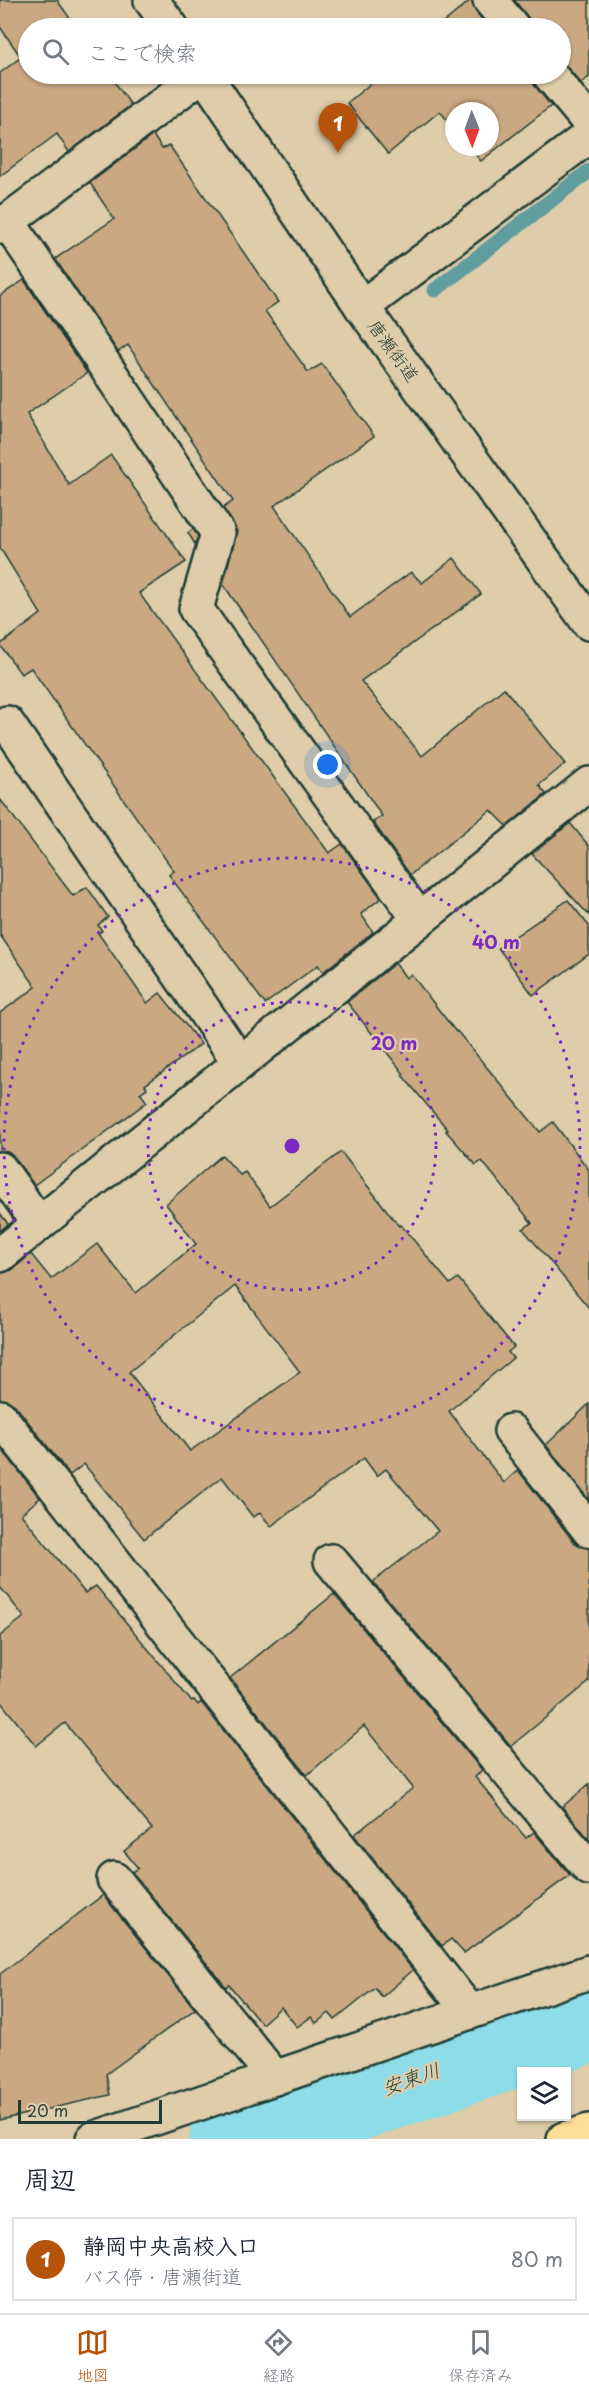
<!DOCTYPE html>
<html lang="ja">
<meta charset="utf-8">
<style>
:root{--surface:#fff;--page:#f2f2f3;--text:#1f2937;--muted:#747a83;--line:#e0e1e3;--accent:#b45309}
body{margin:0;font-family:"Playpen Sans","Klee One",sans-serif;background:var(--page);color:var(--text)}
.controls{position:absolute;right:18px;bottom:18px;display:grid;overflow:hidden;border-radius:0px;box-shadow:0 2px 4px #0004}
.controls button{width:54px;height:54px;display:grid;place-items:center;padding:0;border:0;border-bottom:2px solid var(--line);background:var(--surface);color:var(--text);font:30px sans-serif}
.compass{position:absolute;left:445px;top:102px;width:54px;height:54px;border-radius:50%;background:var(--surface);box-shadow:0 2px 4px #0004;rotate:179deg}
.scale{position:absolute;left:18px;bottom:15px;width:144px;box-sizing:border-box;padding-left:6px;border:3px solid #1f3d34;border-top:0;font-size:16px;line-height:21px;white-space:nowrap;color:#1f3d34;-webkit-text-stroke:4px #deccaa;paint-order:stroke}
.you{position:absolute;left:328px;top:765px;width:21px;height:21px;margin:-15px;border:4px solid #fff;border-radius:50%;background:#1a73e8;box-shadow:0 0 0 9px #1a73e833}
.badge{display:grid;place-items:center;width:39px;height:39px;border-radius:50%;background:var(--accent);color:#fff;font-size:20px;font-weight:700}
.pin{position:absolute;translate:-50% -50px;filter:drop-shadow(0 2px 3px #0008)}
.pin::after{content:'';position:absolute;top:32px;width:21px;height:18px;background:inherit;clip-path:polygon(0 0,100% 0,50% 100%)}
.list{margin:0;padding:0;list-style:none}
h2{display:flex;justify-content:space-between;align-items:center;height:78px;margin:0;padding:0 24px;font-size:26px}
h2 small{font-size:20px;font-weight:400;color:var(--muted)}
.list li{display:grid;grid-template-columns:39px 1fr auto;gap:18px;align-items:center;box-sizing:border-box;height:84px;margin:0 12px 12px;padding:0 12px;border:2px solid var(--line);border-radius:0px}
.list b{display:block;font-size:22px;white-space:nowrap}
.list p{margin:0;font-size:20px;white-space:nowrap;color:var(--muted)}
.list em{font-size:20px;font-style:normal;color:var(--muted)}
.icon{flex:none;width:33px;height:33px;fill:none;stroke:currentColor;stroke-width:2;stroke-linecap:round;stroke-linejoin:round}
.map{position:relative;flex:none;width:589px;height:2139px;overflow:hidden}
.search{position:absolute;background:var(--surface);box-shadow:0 2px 4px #0004;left:18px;right:18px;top:18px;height:66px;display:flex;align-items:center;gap:15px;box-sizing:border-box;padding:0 21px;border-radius:33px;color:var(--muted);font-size:22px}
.sheet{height:174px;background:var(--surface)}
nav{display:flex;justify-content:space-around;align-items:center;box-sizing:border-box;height:84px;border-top:2px solid var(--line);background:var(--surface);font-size:16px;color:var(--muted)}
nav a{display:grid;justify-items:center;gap:3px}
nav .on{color:var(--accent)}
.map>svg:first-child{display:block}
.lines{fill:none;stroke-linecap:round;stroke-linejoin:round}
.stream{stroke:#609d9f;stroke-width:15}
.river{stroke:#8cdde7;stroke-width:87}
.building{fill:#caa882;stroke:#1f3d34;stroke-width:1.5;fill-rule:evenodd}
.minor-casing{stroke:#1f3d34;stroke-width:38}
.tertiary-casing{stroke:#1f3d34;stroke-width:38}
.trunk-casing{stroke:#1f3d34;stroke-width:38}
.minor{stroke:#deccaa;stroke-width:33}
.tertiary{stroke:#deccaa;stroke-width:33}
.trunk{stroke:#fdde96;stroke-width:33}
.ring{fill:none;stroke:#7b2cbf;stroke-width:3;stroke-dasharray:3 6}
.labels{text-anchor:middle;stroke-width:4.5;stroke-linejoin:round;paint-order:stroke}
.street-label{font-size:18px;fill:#1f3d34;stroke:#deccaa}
.water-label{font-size:20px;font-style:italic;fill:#24453d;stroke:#deccaa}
.centre{fill:#7b2cbf;stroke:#deccaa;stroke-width:3}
.ring-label{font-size:18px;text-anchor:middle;font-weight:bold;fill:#7b2cbf;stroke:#deccaa;stroke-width:4.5;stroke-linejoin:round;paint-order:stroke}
</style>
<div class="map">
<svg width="589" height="2139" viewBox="0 0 589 2139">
<rect width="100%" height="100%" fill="#deccaa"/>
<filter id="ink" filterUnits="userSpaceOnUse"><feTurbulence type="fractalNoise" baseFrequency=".0167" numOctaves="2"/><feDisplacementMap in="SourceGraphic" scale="12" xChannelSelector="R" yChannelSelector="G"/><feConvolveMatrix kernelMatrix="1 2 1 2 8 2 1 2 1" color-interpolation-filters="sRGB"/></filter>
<g filter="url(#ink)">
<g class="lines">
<path class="stream" d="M435,290L589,171"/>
<path class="river" d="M233,2139L589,2019"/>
</g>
<g class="building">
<path d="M0,0H57L77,28H28V74H109L131,105L69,152L57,134L0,176V73L21,57L0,27Z"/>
<path d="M471,0L476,12L489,28H437Z"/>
<path d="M514,0H589V77L581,83L561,60V28H531L528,17Z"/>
<path d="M382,74H531L535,86L551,106L481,161L469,147H490V111H454V129L440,111L388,154L347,103Z"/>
<path d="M153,135L162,149L169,145L278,302L265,311L308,372L322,364L374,436L274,506L350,617L411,572L422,583L454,558L481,594L361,681L422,756L504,688L565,764L539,785L546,794L507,826L491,810L410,875L373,822L382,816L223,584L237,531L223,508L233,501L128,345L118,352L55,259L114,219L90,183Z"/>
<path d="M24,280L87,373L27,414L69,485L111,455L186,562L139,593L329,853L342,844L381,898L361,914L373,932L323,972L318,965L265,1004L169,875L174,871L31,668L21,674L0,645L41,614L0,548V296Z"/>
<path d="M193,529L198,536L195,544L188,533Z"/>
<path d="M0,799L73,896L87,887L108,917L98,925L102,931L98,933L147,1003L160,993L201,1044L145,1085L147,1088L140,1093L147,1102L34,1185L15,1158L8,1152L0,1151V1013L36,987L0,935Z"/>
<path d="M570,823L589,846V915L532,854Z"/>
<path d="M568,900L589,926V954L533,995L498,948Z"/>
<path d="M395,963L406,978L411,974L456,1032L457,1031L540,1132L553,1122L589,1170V1308L523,1229L532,1223L482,1161L476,1165L446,1131L448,1130L402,1075L404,1074L347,1002Z"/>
<path d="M341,1152L399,1226L401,1225L450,1284L458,1278L514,1347L508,1352L513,1358L449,1411L504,1483L518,1470L574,1542L582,1547L589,1548V1682L511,1746L373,1582L438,1531L386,1469L377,1476L364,1458L271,1526L260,1513L253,1517L222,1477L144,1539L84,1464L70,1475L15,1405L7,1400L0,1399V1273L12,1270L31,1254L51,1279L97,1244L136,1293L196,1244L166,1204L222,1155L240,1175L245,1172L270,1206ZM235,1286L300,1372L190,1451L129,1372Z"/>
<path d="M0,1213L8,1224L0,1231Z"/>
<path d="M589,1404V1500L546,1445Z"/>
<path d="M0,1447L40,1498L21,1514L85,1593L96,1586L191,1701L194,1700L198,1705L201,1702L413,1970L382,1997L375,1988L335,2020L329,2013L316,2023L311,2017L297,2027L281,2007L262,2024L229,1985L226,1987L132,1872L138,1868L124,1851L152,1829L65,1723L36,1746L0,1701V1636L24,1617L0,1587Z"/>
<path d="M334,1594L482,1770L475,1777L526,1838L534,1832L570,1875L464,1953L451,1939L442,1946L354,1835L413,1788L364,1726L307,1775L230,1678Z"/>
<path d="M589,1784V1839L562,1807Z"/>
<path d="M103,1895L195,2009L106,2074L110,2095L0,2120V1974Z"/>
</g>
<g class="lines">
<defs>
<g id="minor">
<path d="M490,0L513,28"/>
<path d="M549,74L589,122"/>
<path d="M8,222L218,533L196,609L419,919"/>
<path d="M0,227L203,74"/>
<path d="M362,307L589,136"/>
<path d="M7,723L240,1063"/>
<path d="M0,1169L39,1224"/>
<path d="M0,1255L589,784"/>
<path d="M0,1417L470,2012"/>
<path d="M511,1431L589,1530"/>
<path d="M331,1561L589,1868"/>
<path d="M114,1879L275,2078"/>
<path d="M93,2139L589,1972"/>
</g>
<g id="tertiary">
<path d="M151,0L172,28"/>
<path d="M204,74L362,307L589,623"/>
</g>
<path id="trunk" d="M564,2139L589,2131"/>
</defs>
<use href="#minor" class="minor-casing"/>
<use href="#tertiary" class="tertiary-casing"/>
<use href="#trunk" class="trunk-casing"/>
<use href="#minor" class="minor"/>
<use href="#tertiary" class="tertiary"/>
<use href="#trunk" class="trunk"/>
</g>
</g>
<g class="ring">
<circle cx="292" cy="1146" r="144"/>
<circle cx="292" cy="1146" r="288"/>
</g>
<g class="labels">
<g class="street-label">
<text transform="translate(393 351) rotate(54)" y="6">唐瀬街道</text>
</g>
<g class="water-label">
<text transform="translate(411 2079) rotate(-19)" y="7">安東川</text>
</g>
</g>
<circle cx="292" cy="1146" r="9" class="centre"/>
<g class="ring-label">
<text x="496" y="949">40 m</text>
<text x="394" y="1050">20 m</text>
</g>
</svg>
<div class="controls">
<button><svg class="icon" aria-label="layers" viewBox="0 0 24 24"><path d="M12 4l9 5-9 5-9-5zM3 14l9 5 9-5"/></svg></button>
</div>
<svg class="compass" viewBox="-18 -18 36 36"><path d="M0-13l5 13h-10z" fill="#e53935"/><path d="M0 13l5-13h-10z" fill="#747a83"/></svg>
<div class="scale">20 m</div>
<div class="you"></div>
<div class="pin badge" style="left:338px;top:153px">1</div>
<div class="search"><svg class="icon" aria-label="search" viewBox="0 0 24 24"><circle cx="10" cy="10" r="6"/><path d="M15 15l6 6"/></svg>ここで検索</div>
</div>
<section class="sheet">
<h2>周辺<small></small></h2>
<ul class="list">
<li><span class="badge">1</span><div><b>静岡中央高校入口</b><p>バス停 · 唐瀬街道</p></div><em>80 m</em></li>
</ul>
</section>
<nav>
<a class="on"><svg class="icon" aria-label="map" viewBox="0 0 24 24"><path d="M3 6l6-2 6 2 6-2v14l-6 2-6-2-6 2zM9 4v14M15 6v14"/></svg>地図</a>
<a><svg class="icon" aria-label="directions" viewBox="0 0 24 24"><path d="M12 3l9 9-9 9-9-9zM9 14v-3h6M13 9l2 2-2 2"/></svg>経路</a>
<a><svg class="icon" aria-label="saved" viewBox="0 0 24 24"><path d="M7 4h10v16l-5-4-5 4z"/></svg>保存済み</a>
</nav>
